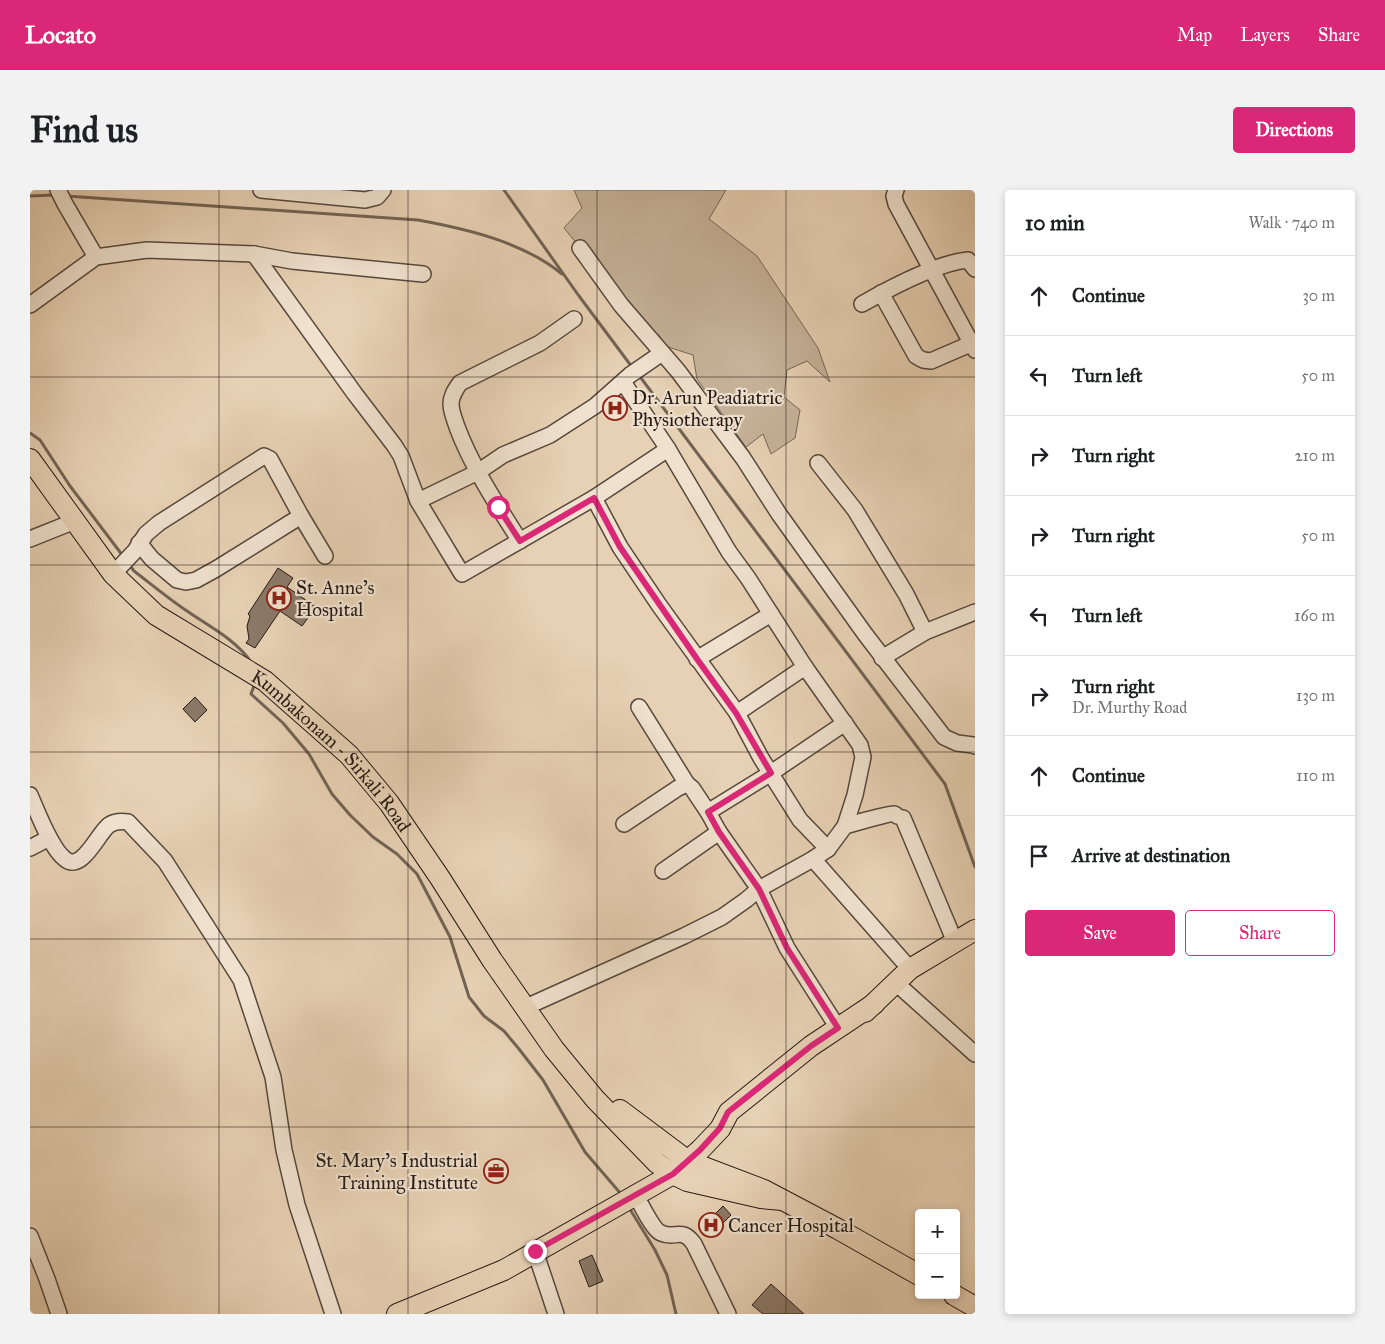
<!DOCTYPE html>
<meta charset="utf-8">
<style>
:root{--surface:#fff;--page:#f2f2f2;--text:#202124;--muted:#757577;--line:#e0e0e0;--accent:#db2777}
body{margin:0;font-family:"IM FELL Great Primer",serif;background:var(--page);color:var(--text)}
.controls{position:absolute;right:15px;bottom:15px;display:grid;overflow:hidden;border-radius:5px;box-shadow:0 2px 8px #0003}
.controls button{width:45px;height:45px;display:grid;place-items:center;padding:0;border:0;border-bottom:1px solid var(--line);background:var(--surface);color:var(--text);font:25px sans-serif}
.stop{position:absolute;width:15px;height:15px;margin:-11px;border:4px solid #db2777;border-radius:50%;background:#fff}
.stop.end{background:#db2777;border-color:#fff;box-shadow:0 1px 5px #0008}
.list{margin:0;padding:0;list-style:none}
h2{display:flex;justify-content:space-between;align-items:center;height:65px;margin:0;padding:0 20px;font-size:21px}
h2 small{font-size:16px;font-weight:400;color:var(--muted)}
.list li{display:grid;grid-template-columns:32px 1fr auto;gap:15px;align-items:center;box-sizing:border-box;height:80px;padding:0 20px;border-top:1px solid var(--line)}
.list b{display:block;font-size:19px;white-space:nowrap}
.list p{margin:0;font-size:16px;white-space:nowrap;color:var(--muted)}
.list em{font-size:16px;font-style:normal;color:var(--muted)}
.actions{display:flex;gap:10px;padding:15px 20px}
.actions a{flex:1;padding:11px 0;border:1px solid var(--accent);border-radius:5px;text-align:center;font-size:18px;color:var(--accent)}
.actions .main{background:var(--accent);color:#fff}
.icon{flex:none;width:28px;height:28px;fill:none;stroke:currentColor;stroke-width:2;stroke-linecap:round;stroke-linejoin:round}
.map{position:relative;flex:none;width:945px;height:1124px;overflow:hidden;border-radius:5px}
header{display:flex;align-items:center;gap:30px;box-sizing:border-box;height:70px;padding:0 25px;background:var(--accent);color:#fff}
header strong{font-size:24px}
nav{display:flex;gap:28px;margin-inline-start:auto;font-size:18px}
.intro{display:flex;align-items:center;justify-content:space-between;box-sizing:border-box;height:120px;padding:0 30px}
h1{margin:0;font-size:35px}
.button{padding:12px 22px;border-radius:5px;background:var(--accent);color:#fff;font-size:18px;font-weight:700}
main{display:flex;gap:30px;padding:0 30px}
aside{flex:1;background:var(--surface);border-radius:5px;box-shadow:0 2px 8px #0003}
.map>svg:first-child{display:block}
.garden{fill:#c6b299;stroke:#766657}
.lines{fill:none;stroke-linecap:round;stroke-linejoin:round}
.stream{stroke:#726354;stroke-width:3}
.building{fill:#8a7968;stroke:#261a15}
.minor-casing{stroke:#56483d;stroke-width:18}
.major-casing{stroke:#261a15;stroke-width:22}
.minor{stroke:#efe1ce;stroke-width:15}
.major{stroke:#e7d1b4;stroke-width:20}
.route{stroke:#db2777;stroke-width:6}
.grid{fill:none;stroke:#261a15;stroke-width:1;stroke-opacity:0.55}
.labels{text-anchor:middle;stroke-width:4.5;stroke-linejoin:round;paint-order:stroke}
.poi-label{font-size:19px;fill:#261a15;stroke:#efe1ce;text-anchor:start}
.street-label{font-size:19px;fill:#261a15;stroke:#efe1ce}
</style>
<header>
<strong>Locato</strong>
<nav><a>Map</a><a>Layers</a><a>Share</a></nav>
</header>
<div class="intro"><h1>Find us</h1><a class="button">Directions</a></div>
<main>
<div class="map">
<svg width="945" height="1124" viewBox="0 0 945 1124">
<rect width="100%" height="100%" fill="#e7d1b4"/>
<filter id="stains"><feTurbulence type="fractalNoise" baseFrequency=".004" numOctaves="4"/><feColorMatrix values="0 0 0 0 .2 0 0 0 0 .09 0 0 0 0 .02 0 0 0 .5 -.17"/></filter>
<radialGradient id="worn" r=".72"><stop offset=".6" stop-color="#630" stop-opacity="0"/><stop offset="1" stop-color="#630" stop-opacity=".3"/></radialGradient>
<path class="garden" d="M544,0H696L679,29L727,66L788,158L800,192L777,171L757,180L754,207L770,220L765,248L741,264L733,244L716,257L667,189L663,165L635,156L629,145H621L534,38L552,18Z"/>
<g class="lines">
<g class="stream">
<path d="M474,0L549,106L602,177"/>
<path d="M0,6L24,5"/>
<path d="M36,6L388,30C437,39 493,52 532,84"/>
<path d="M608,184L915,594L945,677"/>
<path d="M0,243L10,250L40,296L93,366"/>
<path d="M98,373L104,381C121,394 139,409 157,421C180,437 205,449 221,472"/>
<path d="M225,493L221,504L253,533L279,564L302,604L320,625L343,647L367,664L387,684L420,747L439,807L454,826L474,841L489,859L513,890L555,962L591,1004"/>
<path d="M598,1016L625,1060L637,1085L646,1124"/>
</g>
</g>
<g class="building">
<path d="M587,209L592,218L577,226L574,221Z"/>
<path d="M248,378L263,388L257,397L286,417L272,436L250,421L225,458L216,453L219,449L217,436L220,426L218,424Z"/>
<path d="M165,507L177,520L165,532L153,519Z"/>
<path d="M693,1016L701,1025L679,1047L671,1038Z"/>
<path d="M562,1065L573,1091L559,1097L549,1071Z"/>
<path d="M741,1094L774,1124H733L722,1115Z"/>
</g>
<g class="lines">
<defs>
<g id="minor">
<path d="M28,0L35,14L66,67"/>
<path d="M231,0L335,10L347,7L353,0"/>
<path d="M866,0L864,6L866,14L945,160"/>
<path d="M550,58L591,115L648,181L713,268L749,324L835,444L914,547L927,553L943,555L945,556"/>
<path d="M224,64L325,204L364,255L371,266L388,311L432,384L564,308L638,259"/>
<path d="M851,103L886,166L893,170L901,171L945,152"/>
<path d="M832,114C860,98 906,73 938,70L945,79"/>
<path d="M0,115L66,67L117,60L224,64L262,71L393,84"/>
<path d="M788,273L825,320L876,404L895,442"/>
<path d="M564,308L590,357L629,415L707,523L731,568L770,630L798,659"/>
<path d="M388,311L448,282L473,265L520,245L565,216L600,185L632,163"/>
<path d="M0,349L45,331"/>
<path d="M490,351C467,315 442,277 427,237C425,230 421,222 421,214C421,206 425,200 430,193L510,153L544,129"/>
<path d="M109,353L122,369L147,390L156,392L166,390L186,379L271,326"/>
<path d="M83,384L105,361L116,344L129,333L234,266L240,269L271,326L295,366"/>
<path d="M852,468L895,442L945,422"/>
<path d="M667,469L741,424"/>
<path d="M609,517L657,594"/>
<path d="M707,523L775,477"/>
<path d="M0,605C7,621 21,659 35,669C52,683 68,643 79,635C85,631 91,631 98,632L135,671L211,790L243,887L254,960L267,1015L303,1124"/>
<path d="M678,622L741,583L815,533"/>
<path d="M873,628L925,752"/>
<path d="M594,634L648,598L657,594L662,598L678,622L689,642L729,699L757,758L808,838"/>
<path d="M815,636C822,634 860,623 864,624C865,624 866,625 867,626"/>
<path d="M0,658L19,648"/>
<path d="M783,669L880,779"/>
<path d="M633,681L689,642"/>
<path d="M866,793L945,864"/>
<path d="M496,817L654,746L692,727L716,710L729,699L783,669L798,659L815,636L825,605L833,567L830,555L775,477L718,388L699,362L638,259L593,192"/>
<path d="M606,1006C611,1014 623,1040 631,1043C646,1050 651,1036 664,1054L698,1124"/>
<path d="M0,1046L17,1089L29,1124"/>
<path d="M505,1061L526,1124"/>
</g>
<g id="major">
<path id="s1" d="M0,269L83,384L126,425L235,491L319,565L359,613L410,688L462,770L524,859L565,909L627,973L643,984L657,991L731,1008L752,1010"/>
<path d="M835,822L880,779L945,740"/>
<path d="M590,920L658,971L734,1000L808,1039L889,1085"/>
<path d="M924,1105L945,1117"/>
<path d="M367,1124L474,1080L643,984L670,960L690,939L699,922L781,856L844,814"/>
</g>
</defs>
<use href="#minor" class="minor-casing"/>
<use href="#major" class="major-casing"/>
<use href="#minor" class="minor"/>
<use href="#major" class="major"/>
</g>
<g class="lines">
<path class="route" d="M468,317L490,351L564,308L590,357L667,469L706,523L741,583L678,622L689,642L729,699L757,758L808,838L781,856L698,922L690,938L670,960L643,984L505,1061"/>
</g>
<path class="grid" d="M189,0V1124M378,0V1124M567,0V1124M756,0V1124M0,187H945M0,375H945M0,562H945M0,749H945M0,937H945"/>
<defs>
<symbol id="hospital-ring" viewBox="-11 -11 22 22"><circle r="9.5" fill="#efe1ce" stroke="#8f2418" stroke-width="1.5"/><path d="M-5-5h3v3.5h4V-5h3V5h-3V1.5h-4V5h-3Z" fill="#8f2418"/></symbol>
<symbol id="office-ring" viewBox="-11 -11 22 22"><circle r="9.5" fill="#efe1ce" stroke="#8f2418" stroke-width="1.5"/><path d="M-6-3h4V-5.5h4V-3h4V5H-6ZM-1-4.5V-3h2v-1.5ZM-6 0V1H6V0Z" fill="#8f2418"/></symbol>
</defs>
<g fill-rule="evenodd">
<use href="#hospital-ring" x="571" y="204" width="28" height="28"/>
<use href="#hospital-ring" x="235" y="394" width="28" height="28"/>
<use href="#office-ring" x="452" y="967" width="28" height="28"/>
<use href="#hospital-ring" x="667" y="1021" width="28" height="28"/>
</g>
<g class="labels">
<g class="poi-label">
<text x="602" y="214">Dr. Arun Peadiatric<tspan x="602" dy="22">Physiotherapy</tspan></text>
<text x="266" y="404">St. Anne's<tspan x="266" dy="22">Hospital</tspan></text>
<text x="448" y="977" text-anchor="end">St. Mary's Industrial<tspan x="448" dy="22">Training Institute</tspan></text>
<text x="698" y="1042">Cancer Hospital</text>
</g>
<g class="street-label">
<text dy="7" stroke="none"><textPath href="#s1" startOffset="425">Kumbakonam - Sirkali Road</textPath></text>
</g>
</g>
<rect width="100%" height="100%" filter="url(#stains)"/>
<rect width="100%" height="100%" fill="url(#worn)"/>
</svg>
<div class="controls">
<button>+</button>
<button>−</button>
</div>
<div class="stop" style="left:468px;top:317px"></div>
<div class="stop end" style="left:505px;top:1061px"></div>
</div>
<aside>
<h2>10 min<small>Walk · 740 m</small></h2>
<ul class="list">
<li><svg class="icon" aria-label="ahead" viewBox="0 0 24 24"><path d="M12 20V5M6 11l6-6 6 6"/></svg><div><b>Continue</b></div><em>30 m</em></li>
<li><svg class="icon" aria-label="left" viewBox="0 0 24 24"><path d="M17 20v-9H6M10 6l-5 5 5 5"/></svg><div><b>Turn left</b></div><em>50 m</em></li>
<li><svg class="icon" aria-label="right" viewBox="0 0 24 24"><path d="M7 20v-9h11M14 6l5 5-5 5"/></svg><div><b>Turn right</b></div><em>210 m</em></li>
<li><svg class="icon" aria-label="right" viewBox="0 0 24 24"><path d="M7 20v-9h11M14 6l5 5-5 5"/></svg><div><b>Turn right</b></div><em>50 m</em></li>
<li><svg class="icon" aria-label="left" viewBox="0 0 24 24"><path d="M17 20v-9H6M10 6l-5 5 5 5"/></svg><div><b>Turn left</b></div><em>160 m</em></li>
<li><svg class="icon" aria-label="right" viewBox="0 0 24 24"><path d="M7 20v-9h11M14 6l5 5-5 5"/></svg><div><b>Turn right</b><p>Dr. Murthy Road</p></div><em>130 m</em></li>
<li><svg class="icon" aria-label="ahead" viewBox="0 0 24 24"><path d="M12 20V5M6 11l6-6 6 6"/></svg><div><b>Continue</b></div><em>110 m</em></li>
<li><svg class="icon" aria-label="arrive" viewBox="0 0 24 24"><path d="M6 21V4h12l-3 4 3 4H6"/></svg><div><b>Arrive at destination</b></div></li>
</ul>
<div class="actions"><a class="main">Save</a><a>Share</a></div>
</aside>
</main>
